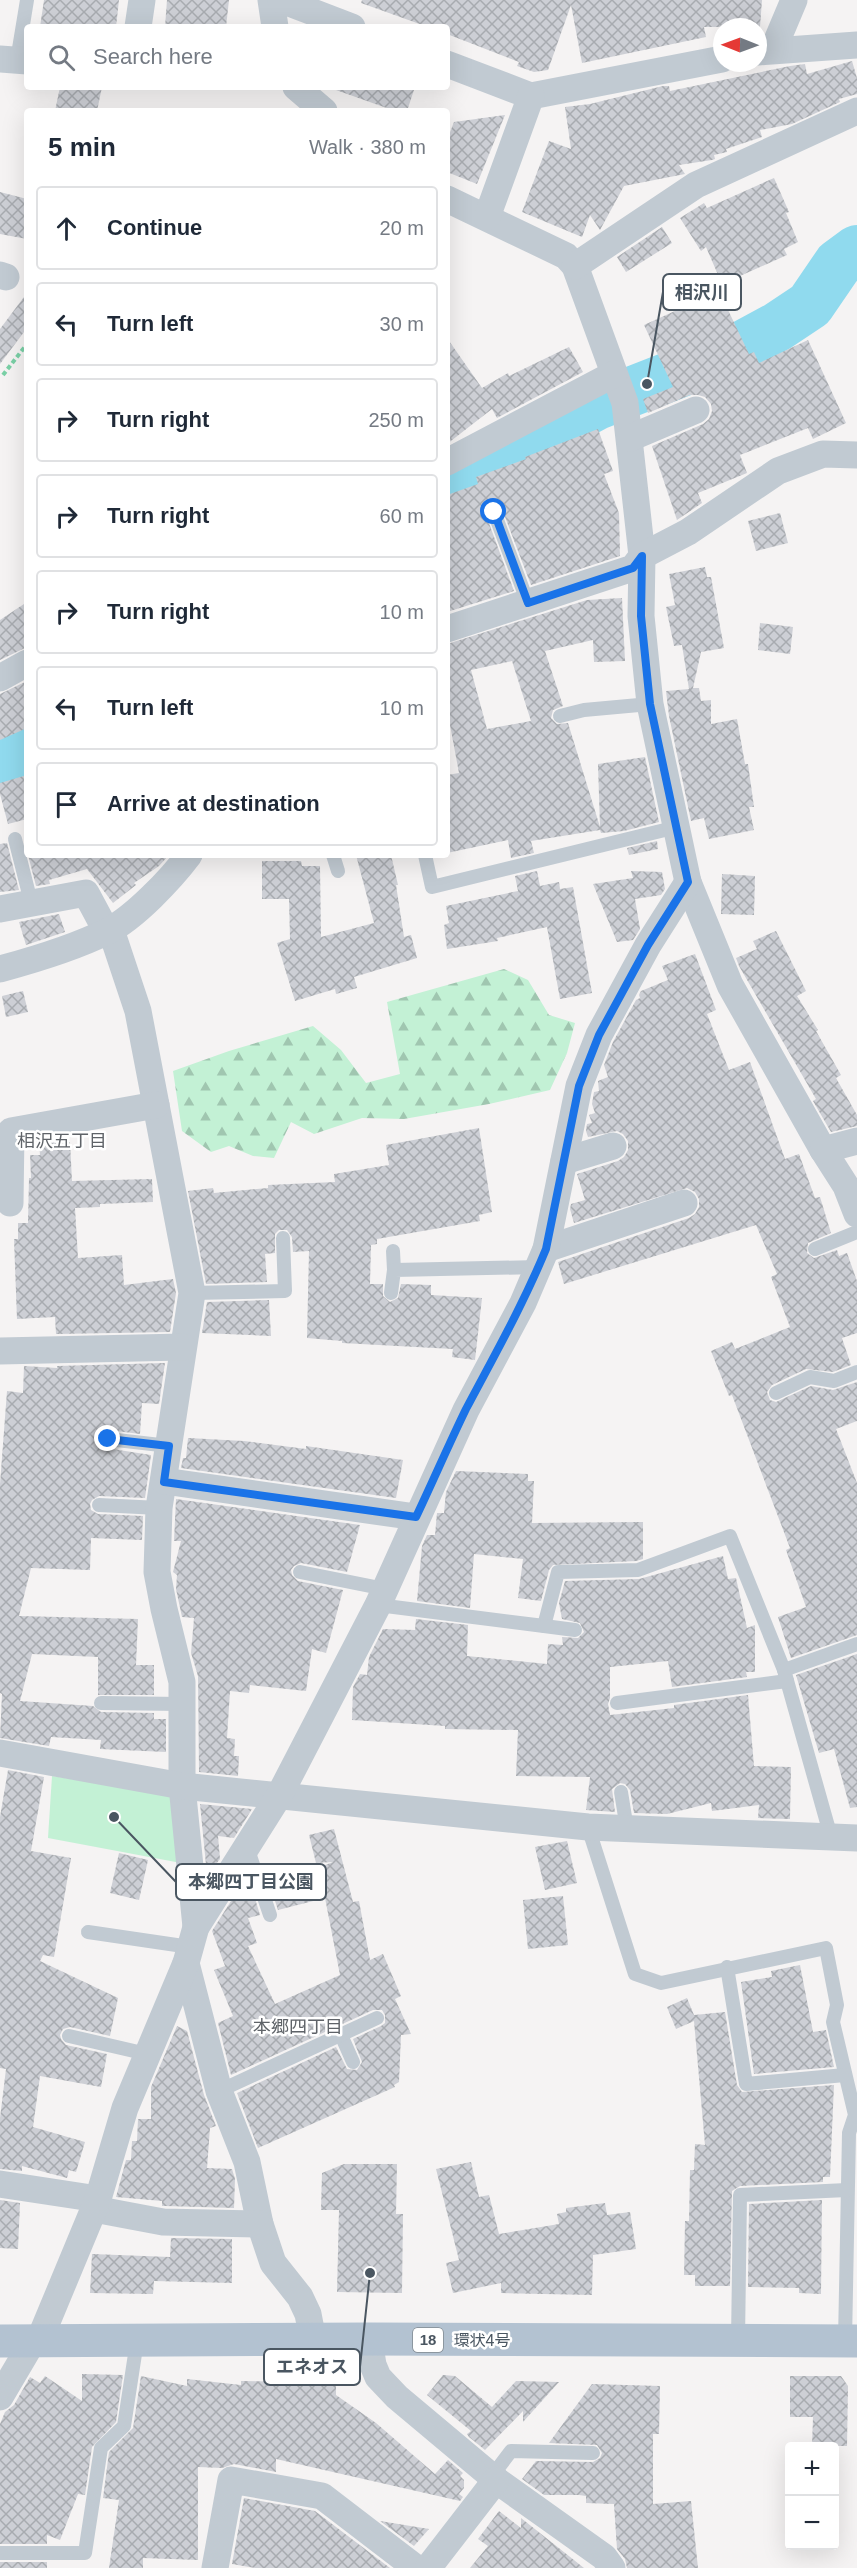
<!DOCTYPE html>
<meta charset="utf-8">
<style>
:root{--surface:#fff;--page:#f2f2f3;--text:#1f2937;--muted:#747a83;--line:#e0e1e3}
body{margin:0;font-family:Arial,"Noto Sans JP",sans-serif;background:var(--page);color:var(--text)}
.controls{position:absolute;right:18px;bottom:18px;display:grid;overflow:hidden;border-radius:6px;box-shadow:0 6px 24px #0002}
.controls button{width:54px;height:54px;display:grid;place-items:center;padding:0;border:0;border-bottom:2px solid var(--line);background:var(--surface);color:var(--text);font:30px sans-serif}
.compass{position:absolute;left:713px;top:18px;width:54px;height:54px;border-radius:50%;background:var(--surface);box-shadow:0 6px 24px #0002;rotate:271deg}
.stop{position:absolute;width:18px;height:18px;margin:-14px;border:4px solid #1a73e8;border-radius:50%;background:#fff}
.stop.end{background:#1a73e8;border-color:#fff;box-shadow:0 2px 6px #0008}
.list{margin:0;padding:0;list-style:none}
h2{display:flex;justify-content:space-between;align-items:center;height:78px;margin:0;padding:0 24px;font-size:26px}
h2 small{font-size:20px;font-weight:400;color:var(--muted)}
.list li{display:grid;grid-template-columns:39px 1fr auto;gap:18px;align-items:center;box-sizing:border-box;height:84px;margin:0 12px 12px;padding:0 12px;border:2px solid var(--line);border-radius:6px}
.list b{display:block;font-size:22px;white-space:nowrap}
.list em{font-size:20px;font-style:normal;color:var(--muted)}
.icon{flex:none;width:33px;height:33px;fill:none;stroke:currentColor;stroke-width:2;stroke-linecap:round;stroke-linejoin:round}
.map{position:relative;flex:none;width:857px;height:2568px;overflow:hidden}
.search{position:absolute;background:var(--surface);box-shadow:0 6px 24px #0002;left:24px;top:24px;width:426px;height:66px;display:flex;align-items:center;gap:15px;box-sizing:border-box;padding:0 21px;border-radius:6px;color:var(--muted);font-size:22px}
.panel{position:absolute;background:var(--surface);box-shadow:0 6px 24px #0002;left:24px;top:108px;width:426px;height:750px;border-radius:6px}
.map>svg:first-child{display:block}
.green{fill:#c3f1d5}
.forest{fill:url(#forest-firs)}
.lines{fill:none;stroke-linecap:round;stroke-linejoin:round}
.river{stroke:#90daee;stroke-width:50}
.building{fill:url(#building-cross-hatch);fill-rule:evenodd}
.path{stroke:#7ad0a6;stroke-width:4;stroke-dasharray:4.5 3;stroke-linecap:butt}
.service{stroke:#c1cad2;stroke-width:14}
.minor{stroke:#c1cad2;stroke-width:27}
.primary{stroke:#b3c2d1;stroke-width:33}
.route{stroke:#1a73e8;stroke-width:8}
.labels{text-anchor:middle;stroke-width:5;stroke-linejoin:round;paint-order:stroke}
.shield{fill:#fff;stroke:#808990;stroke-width:1.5}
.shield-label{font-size:15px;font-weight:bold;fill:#4a5661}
.street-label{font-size:16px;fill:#4a5661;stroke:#fff}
.neighbourhood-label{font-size:18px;fill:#5f6368;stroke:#fff}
.leader{fill:none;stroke:#4a5661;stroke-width:2}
.callout-dot{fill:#4a5661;stroke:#fff;stroke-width:2}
.callout{fill:#fff;stroke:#4a5661;stroke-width:2}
.callout-label{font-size:18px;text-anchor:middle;font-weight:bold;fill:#4a5661}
</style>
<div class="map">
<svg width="857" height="2568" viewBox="0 0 857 2568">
<defs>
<pattern id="forest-firs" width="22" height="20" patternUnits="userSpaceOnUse" patternTransform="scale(1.5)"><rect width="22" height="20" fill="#c3f1d5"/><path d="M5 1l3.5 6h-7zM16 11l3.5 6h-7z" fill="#a0c6b0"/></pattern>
<pattern id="building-cross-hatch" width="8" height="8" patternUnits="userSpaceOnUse" patternTransform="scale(1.5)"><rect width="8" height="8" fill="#cdcfd5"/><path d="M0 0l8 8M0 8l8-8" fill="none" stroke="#a8abb0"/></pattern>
</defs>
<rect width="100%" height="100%" fill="#f5f3f3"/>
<path class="green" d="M52,1776L178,1796L181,1863L48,1838Z"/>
<path class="forest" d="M504,969L528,980L549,1015L575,1023L567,1053L550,1090L489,1104L404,1119L362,1118L314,1134L291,1122L274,1158L253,1156L229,1146L211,1152L182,1131L173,1071L229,1051L313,1026L341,1050L366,1083L400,1074L387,1002Z"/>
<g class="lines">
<g class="river">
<path d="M447,483L466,475L597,405L725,355L777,327L810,305L838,264L857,250"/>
<path d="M0,763L27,750"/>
</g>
</g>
<g class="building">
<path d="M44,0H119L116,27H40Z"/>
<path d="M167,0H229L226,27H165Z"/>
<path d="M362,0H762L760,27H704L706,37L582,63L571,5L548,70L534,72L517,66L519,62L447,34V27H428L361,3Z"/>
<path d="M852,61L857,78V94L839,99L840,102L792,124L760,130L762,137L726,149L727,152L714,155L715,159L712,160L679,165L685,174L624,186L600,230L590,215L582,237L522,212L549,141L571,149L565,107L590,104L663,86H669L670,91L790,66L805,64L807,74Z"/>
<path d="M60,87H102L97,111H55Z"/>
<path d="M337,87H415L407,111H395L336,90Z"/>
<path d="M505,115L477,184L447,172V140L454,122Z"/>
<path d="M774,178L789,212L786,213L798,242L784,249L787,255L722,284L706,247L701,251L680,218L704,203L707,208Z"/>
<path d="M0,192L27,199V239L0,234Z"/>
<path d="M662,227L672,243L626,272L617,257Z"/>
<path d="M719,291L749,354L754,352L759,363L808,340L846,423L813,439L808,428L740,455L747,473L698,493L702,503L677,520L652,446L703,424L709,419L712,411L711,404L705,397L698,395H690L648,413L643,399L673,387L644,325Z"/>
<path d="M27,293V328L0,364V329Z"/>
<path d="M447,338L482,388L508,373L509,376L569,347L583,372L497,418L492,409L447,444Z"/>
<path d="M598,429L613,471L604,474L619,513L620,556L531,585L502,509L499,505L491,503L487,507L486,515L514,591L447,612V495L478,484L476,477L526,459L525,457Z"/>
<path d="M780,513L788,543L756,551L748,521Z"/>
<path d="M705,567L707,577H711L724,648L701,652L693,688H699L701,701L711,700V724L737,719L745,764H748L754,807H749L754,830L709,839L704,818L691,821L669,716L666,691L689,689L682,645L674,646L666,607L675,605L669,574Z"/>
<path d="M622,598L625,661L594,662L593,640L545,651L563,706L553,710L551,718L557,724L568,723L600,827L598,764L645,757L659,822L624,831L601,833L600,830L531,841L534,853L511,858L508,840L447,853V775L459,773L447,709V644L587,600ZM512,661L531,721L487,729L471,670Z"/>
<path d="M27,602V647L0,660V620Z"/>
<path d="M760,623L793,627L790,654L758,650Z"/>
<path d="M27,681V728L0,740V694Z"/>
<path d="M27,775V819L8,824L0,794V783Z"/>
<path d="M657,841L658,849L629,855L627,848Z"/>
<path d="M7,843L19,890L0,892V844Z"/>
<path d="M28,855H169L159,866L134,883L136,885L113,903L87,869L49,880L50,884L36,886Z"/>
<path d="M356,855H391L398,885H396L404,937L411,935L417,958L354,977L357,988L336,994L335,989L295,1001L277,943L290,939L289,899H262V861H301L302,866H320L321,937L374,923Z"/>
<path d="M537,871L540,886L559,882L560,889L573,887L592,993L560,999L547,927L497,938L498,941L447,949L444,925L449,923L446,906L518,891L515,876Z"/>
<path d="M631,871L662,872L665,889L661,895L635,899L640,929L633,940L617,942L593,884L633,878Z"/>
<path d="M722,874L755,876L754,915L721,914Z"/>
<path d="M59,914L65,932L26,945L19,922Z"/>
<path d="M776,931L806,991L797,996L818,1030L816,1031L841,1075L836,1078L857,1115V1126L831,1132L813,1101L816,1099L739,966L736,958L757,949L753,941Z"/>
<path d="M695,954L716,1010L707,1014L729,1070L750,1062L785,1159L799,1154L815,1198L820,1197L831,1233L808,1243L807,1253L814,1258L837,1250L839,1256L847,1253L857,1281V1333L842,1338L851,1365L833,1372L806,1369L772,1385L767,1392L770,1400L776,1402L811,1386L833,1390L857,1382V1421L836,1429L857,1483V1635L791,1658L778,1617L806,1607L786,1550L790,1548L732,1395L729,1396L711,1351L732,1342L735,1349L790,1327L771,1277L777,1274L756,1225L564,1284L558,1262L689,1218L695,1214L699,1207V1199L695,1192L687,1188L574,1223L570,1209L571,1204L585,1200L577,1174L618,1161L624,1157L628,1150V1141L623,1134L617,1131L588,1137L586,1131L587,1124L592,1123L589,1115L595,1113L592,1104L594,1092L599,1091L598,1081L608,1077L604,1065L613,1042L636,1000L640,998L639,995L641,991L668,980L662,966Z"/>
<path d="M23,991L28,1012L6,1017L2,996Z"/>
<path d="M479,1128L492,1212L479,1215L480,1221L377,1239V1244L371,1245L370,1284H383V1296L390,1302L398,1298L401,1284L431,1285V1295L482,1298L475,1360L452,1357L453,1349L342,1343V1341L307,1338L309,1251L293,1252L292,1237L287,1230H279L275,1234V1253L265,1254L267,1282L206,1284L188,1191L213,1188L214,1193L268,1188V1185L335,1182L334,1174L389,1165L386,1145Z"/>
<path d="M70,1142L72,1181L152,1179L153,1202L100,1204V1207L75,1208L78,1258L122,1255L124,1285L173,1279L176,1293L170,1332L56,1334L55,1317L17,1319L14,1239H18V1223H28L29,1178H31L30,1155H40L39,1143Z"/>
<path d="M269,1300L271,1336L202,1333L207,1302Z"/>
<path d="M165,1363L159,1404L142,1403L140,1434L108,1430L101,1433L99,1437L100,1443L106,1448L151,1455L145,1498L99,1496L92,1500L90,1504L91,1510L98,1514L143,1516L142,1540L91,1538L90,1570L31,1568L19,1616L138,1619L136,1665H154V1695H98V1657L32,1654L20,1701L93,1706L101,1712L154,1713V1719H166V1752L100,1749L101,1740L51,1737L49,1746L0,1738L2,1694L0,1693V1484L7,1391L23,1393L24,1366L57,1368V1366Z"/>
<path d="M188,1438L244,1441L306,1449V1446L403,1460L396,1498L181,1468L183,1458H186Z"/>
<path d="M456,1471L528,1474V1481H534L532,1523L643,1522V1559L636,1561L553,1565L549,1570L541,1601L518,1598L523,1559L474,1554L470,1608L417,1601L422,1546L427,1535H435L437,1513H444L446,1492Z"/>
<path d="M176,1499L360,1525L347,1572L301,1563L294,1566L291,1570L292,1575L298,1581L343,1590L326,1653L312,1649L306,1691L250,1685L249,1693L230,1691L227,1738L235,1739L234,1756H239L238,1776L199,1772L198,1676L191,1653L194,1618L182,1617L176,1589L177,1575L173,1572L181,1541H174Z"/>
<path d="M723,1556L728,1579L736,1578L747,1628L755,1625V1672H746L747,1677L672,1687L668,1661L610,1667V1698L608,1704L610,1715L674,1708V1705L748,1695L754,1766L791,1767L790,1819L758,1818L759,1805L712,1811L711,1803L667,1814L634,1813L630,1790L625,1784L620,1783L612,1789L615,1812L586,1810L590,1777L516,1776L518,1730L445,1729V1726L352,1720L353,1687L360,1674L367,1675L369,1657L383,1629L415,1630L416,1619L468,1625L467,1656L547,1664L548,1644L563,1645L562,1637L578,1638L584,1632L580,1623L562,1619L559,1603L565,1581L639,1579Z"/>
<path d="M857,1654V1807L850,1808L834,1749L819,1753L796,1675Z"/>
<path d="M8,1770L44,1777L31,1851L71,1858L54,1957L43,1955L40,1961L118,1998L110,2036L70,2027L63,2029L60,2035L61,2039L66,2045L107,2054L101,2087L40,2076L33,2127L85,2142L76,2172L69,2170L67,2178L22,2166V2171L0,2169V2118L6,2069L0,2068V1817Z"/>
<path d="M200,1804L252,1809L234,1838L218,1836L220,1859L207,1875Z"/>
<path d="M334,1829L353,1902L359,1901L370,1960L383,1954L401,1996L395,1999L411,2034L401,2035L399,2082L394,2085L395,2087L258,2148L237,2093L336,2047L347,2069L357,2070L362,2062L353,2039L381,2026L385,2023V2015L382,2010H373L231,2075L218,2023L233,2016L214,1970L225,1966L212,1931L231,1901L253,1892L260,1915L248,1918L257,1943L248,1946L275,2004L340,1975L325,1898L278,1910L270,1886L333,1862L316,1863L309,1835Z"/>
<path d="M567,1841L577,1883L545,1890L535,1847Z"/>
<path d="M119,1853L148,1860L139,1900L110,1893Z"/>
<path d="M563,1896L568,1945L528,1949L523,1900Z"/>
<path d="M800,1965L813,2032L826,2030L834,2067L754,2074L741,1982L772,1977L771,1971Z"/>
<path d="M687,1998L694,2015L725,2012L737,2085L742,2092L834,2085L830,2177H823V2182L740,2186L732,2191L730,2286H695V2275H684L685,2221H689L690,2170H694L695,2144L705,2145L694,2021L676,2029L667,2007Z"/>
<path d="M177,2026L187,2031L204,2095L216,2126L210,2128L207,2168L232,2169L235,2179L234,2208L165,2206H162V2201L116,2197L126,2160H131L132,2141H137L138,2119H151V2087Z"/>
<path d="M471,2162L479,2197L489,2195L499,2234L559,2224L557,2214L566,2212V2208L605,2203L607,2215L630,2212L636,2249L593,2255L592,2295L501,2293V2283L453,2293L446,2263L459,2260L436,2169Z"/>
<path d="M344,2164H397L396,2214H403L402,2293L337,2292L339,2210H321L322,2173Z"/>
<path d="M0,2200L20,2203L18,2249L0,2248Z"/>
<path d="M822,2200L821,2294L799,2293V2288L748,2287L749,2204Z"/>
<path d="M171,2238L232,2239V2283L154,2281L153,2294L90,2293L92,2254L170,2257Z"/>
<path d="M82,2374L123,2375L116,2422L92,2447L85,2495L78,2494L60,2540L47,2535V2544H0V2424L5,2412L14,2405L30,2377L40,2383L45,2376L82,2401Z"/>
<path d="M443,2375L455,2376L492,2407L516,2381L559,2382L523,2422V2411L485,2450L469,2437L467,2434L471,2431L427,2395Z"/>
<path d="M141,2376L187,2386V2379L241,2385V2381L306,2382V2378H336V2395L376,2423L435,2474L448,2460L463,2473L460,2476L464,2480V2488L459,2494L463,2497L460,2501L276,2459V2472L234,2464L222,2468L198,2467V2560L143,2558V2568H109L119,2500L103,2498L109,2452L133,2428Z"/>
<path d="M790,2376H841L848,2386L847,2446H812L813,2417H790Z"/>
<path d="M592,2384L660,2386L659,2434H653V2504L691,2501L698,2568H627L625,2559L617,2549L614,2504L586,2503V2496L579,2495H544L522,2479L536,2461L593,2462L600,2458L602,2453L597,2445L549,2443Z"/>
<path d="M244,2498L315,2511L390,2568H255L232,2564Z"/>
<path d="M499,2511L521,2528V2518L584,2568H470L488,2546L478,2539Z"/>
<path d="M380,2521L429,2529L414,2546Z"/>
<rect x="0" y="2562" width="47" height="6"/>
</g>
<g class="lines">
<path class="path" d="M3,375L27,344"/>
<g class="service">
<path d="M17,61L27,0"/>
<path d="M494,512L528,603"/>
<path d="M560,716L584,710L650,704"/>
<path d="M15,839L31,902"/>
<path d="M333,855L338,871"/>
<path d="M425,855L432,887L677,827"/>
<path d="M815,1249L857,1232"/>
<path d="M393,1251L394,1270"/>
<path d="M192,1293L285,1291L283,1238"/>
<path d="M391,1293L394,1270L539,1267"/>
<path d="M776,1393L810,1377L834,1381L857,1372"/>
<path d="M108,1439L169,1446"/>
<path d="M99,1505L159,1508"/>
<path d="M300,1572L385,1589"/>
<path d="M378,1605L544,1626L558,1572L638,1570L730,1536L784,1670L831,1837"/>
<path d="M544,1626L575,1630"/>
<path d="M784,1670L857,1644"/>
<path d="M101,1703L182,1704"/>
<path d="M617,1703L787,1681"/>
<path d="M621,1792L627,1829"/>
<path d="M588,1827L635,1974L661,1983L826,1948L837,2005L833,2022L855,2115L849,2133L845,2341"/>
<path d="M247,1847L270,1915"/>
<path d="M88,1932L190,1947"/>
<path d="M727,1967L746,2084L845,2075"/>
<path d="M341,2035L353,2062"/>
<path d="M69,2036L147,2054"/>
<path d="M219,2091L377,2018"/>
<path d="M738,2341L740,2195L847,2190"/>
<path d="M492,2476L511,2451L593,2453"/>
<path d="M0,2553H85L101,2448L124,2426L137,2341"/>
</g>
<g class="minor">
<path d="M271,0L275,27"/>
<path d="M281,0L352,27"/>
<path d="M138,27L142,0"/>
<path d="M773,50L794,0"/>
<path d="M758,52L857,45"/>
<path d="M0,59L27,61"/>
<path d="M447,64L531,96L722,59"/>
<path d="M296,87L324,111"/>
<path d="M447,199L566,256L575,266L625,403L642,556L641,616L650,704L688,882L730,985L823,1150L846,1186L857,1214"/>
<path d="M487,217L531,96"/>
<path d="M575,266L696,185L857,111"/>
<path d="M0,275L6,277"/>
<path d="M630,438L696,410"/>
<path d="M447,462L614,374"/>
<path d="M447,629L633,568L642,556L688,532L778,471L823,454L857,455"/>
<path d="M0,678L27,663"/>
<path d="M0,909L86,893L101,921L111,930L138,1011L192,1293L159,1508L157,1572L164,1609L182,1682V1786L196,1927"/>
<path d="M0,969C37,959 74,948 108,931C135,917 171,879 189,855"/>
<path d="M823,1150L857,1141"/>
<path d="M564,1161L613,1146"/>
<path d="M10,1203L11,1131L156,1105"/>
<path d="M546,1249L684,1203"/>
<path d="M0,1351L183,1347"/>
<path d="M164,1481L416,1517"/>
<path d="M0,1753L182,1786L588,1827L857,1838"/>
<path d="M186,1963L219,2091L247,2162L260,2224L273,2263L300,2297L308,2314L313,2340"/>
<path d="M0,2184L98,2199"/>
<path d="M94,2209L163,2222L260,2224"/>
<path d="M369,2339L373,2365L378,2377L397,2397L496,2480L604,2557L612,2568"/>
<path d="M39,2341L98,2199L125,2108L186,1963L196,1927L280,1794L378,1605L466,1410L523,1303L546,1249L579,1086L599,1035L648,945L688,882"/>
<path d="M0,2397L33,2341"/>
<path d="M215,2568L231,2480L322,2496L416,2568"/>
<path d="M428,2568L496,2480"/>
</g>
<path class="primary" d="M0,2341L369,2339L857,2341"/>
</g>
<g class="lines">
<path class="route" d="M108,1439L169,1446L164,1482L416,1517C433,1481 449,1444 466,1409C494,1356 523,1305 546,1249L579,1086L599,1035L648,945L688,882L650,704L641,616L642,556L633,568L528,603L494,512"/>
</g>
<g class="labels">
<rect class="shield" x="413" y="2328" width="30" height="24" rx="4.5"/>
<g class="shield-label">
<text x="428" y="2345">18</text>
</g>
<g class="street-label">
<text x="482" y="2346">環状4号</text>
</g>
<g class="neighbourhood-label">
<text x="62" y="1147">相沢五丁目</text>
<text x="298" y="2033">本郷四丁目</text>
</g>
</g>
<path class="leader" d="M647 384L663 292M114 1817L176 1882M370 2273L360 2367"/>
<g class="callout-dot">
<circle cx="647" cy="384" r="6"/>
<circle cx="114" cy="1817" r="6"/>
<circle cx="370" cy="2273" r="6"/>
</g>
<g class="callout">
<rect x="663" y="274" width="78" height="36" rx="6"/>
<rect x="176" y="1864" width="150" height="36" rx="6"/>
<rect x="264" y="2349" width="96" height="36" rx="6"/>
</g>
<g class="callout-label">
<text x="702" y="299">相沢川</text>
<text x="251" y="1888">本郷四丁目公園</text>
<text x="312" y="2373">エネオス</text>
</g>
</svg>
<div class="controls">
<button>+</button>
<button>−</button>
</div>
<svg class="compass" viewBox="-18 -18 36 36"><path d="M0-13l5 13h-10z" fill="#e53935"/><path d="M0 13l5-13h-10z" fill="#747a83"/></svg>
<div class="stop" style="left:494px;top:512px"></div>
<div class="stop end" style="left:108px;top:1439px"></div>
<div class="search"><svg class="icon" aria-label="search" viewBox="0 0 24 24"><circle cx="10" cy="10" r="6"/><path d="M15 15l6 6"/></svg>Search here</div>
<section class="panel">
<h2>5 min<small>Walk · 380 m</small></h2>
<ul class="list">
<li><svg class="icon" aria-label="ahead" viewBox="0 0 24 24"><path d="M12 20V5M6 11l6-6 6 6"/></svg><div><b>Continue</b></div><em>20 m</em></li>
<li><svg class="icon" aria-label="left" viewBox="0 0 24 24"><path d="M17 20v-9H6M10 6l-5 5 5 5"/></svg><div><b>Turn left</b></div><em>30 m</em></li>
<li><svg class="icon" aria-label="right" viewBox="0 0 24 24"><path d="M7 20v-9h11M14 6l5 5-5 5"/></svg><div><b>Turn right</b></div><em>250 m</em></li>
<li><svg class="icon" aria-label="right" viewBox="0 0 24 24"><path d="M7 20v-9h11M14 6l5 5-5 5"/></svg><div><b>Turn right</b></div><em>60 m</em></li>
<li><svg class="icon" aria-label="right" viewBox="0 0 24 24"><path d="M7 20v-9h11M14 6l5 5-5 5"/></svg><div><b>Turn right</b></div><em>10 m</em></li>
<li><svg class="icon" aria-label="left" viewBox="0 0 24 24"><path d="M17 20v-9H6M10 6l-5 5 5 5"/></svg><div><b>Turn left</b></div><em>10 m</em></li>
<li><svg class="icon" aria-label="arrive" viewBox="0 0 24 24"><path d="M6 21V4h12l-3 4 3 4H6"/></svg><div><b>Arrive at destination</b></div></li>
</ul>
</section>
</div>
